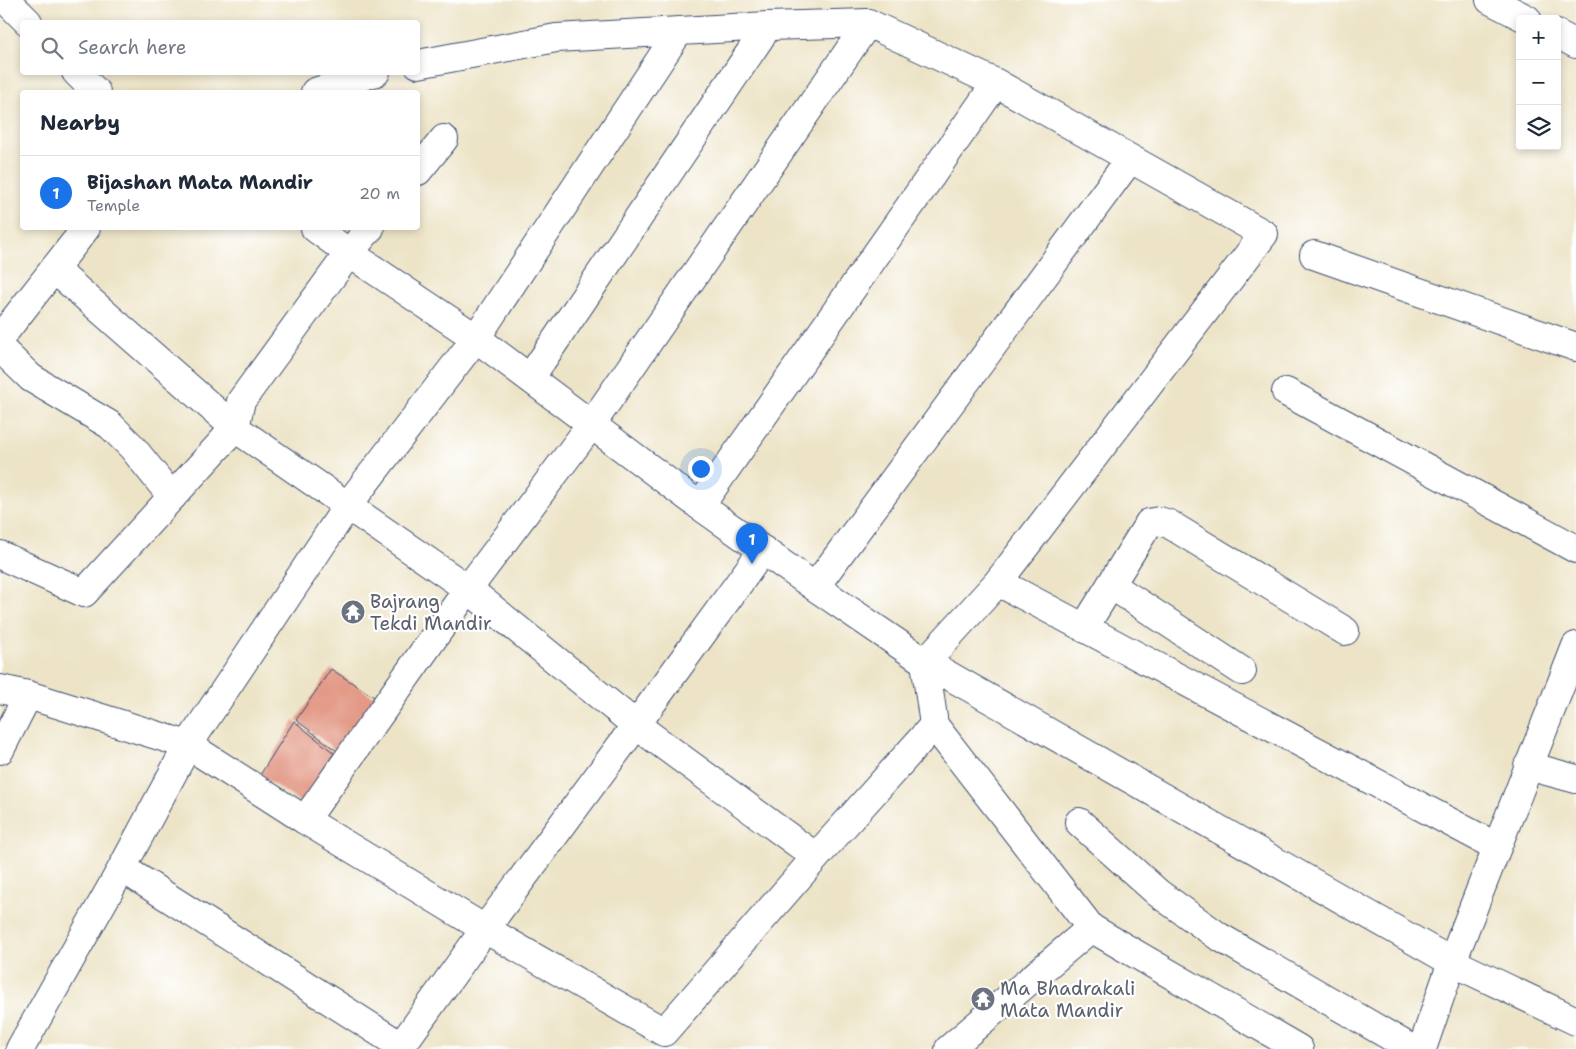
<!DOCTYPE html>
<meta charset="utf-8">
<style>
:root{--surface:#fff;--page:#f2f2f3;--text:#1f2937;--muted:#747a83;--line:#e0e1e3;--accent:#1a73e8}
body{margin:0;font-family:"Shantell Sans",sans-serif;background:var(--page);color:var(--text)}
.controls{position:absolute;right:15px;top:15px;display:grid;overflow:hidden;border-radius:5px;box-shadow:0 2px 8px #0003}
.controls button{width:45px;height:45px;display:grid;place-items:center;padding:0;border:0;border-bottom:1px solid var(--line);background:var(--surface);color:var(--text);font:25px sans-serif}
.you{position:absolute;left:700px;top:468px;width:18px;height:18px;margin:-12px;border:4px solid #fff;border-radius:50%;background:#1a73e8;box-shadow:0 0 0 8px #1a73e833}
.badge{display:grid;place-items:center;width:32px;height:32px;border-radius:50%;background:var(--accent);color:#fff;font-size:16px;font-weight:700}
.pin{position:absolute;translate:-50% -41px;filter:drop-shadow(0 1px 2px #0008)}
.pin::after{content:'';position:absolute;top:26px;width:18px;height:15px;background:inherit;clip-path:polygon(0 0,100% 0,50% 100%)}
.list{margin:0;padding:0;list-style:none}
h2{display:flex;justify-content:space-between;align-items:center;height:65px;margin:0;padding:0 20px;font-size:21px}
h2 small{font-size:16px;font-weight:400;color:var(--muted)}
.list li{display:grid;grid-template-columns:32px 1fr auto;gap:15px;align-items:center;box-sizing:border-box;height:75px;padding:0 20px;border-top:1px solid var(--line)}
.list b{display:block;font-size:19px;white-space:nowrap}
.list p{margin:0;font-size:16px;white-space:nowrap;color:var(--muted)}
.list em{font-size:16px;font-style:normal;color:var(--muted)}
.icon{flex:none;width:28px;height:28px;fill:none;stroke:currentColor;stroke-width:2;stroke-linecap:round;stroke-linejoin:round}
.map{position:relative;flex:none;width:1576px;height:1049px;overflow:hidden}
.search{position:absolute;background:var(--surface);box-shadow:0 2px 8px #0003;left:20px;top:20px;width:400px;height:55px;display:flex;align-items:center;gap:12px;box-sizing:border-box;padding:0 18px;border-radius:5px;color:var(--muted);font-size:19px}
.panel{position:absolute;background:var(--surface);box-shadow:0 2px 8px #0003;left:20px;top:90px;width:400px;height:140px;border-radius:5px}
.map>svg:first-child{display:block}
.building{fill:#e39986}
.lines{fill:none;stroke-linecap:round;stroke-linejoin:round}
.minor-casing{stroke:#3a4a6e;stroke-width:30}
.minor{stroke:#fff;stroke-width:28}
.labels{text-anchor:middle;stroke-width:4.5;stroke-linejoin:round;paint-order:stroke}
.worship-label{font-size:19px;fill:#5b616d;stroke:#fff;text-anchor:start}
</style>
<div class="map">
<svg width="1576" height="1049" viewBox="0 0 1576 1049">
<rect width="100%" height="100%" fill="#fff"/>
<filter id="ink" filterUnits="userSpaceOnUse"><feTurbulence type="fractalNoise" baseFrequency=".02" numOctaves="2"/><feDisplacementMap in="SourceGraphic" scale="10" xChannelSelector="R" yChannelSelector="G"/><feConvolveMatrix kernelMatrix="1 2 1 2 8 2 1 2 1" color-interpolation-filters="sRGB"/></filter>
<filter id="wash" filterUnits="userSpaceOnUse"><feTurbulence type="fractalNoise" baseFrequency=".0096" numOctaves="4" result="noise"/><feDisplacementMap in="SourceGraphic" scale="20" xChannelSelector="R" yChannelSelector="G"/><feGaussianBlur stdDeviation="1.12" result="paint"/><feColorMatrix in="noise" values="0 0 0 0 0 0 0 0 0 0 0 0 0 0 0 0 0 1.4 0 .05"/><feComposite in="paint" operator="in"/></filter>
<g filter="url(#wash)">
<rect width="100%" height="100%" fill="#ede4c7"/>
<g id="blocks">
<g class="building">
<path d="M331,669L374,697L337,751L296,720Z"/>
<path d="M294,721L334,753L301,803L260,775Z"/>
</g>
</g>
</g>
<g filter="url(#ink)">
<use href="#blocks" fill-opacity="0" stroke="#3a4a6e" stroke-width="1"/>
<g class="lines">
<defs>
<g id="minor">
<path d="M6,0L28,22"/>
<path d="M1490,0L1527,19"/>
<path d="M1557,34L1576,44"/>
<path d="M418,64L556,38L768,26L868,23L996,83L1264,234L998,582L925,662L934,725L1091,928L1299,1049"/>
<path d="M76,72L96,92"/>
<path d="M315,92L376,72"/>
<path d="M418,171L444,139"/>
<path d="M315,228L349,253L476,338L700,506L815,587L925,662L1452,962L1576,1021"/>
<path d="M1314,255L1576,347"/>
<path d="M54,269L235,428L468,589L636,725L816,857"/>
<path d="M0,338L86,228"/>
<path d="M0,348L31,378L110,425L132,447L172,497"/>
<path d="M530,378L768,26"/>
<path d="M1286,392L1576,549"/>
<path d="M700,506L996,83"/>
<path d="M0,555L84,593L235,428L241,401L349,253L370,228"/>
<path d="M998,582L1497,847"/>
<path d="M1111,585L1242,671"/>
<path d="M815,587L1130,159"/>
<path d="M1084,628L1149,523L1159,521L1169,524L1345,631"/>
<path d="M0,689L28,695L188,745L305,820L485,929L664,1032L816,857L934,725"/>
<path d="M0,750L28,695"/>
<path d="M1528,766L1576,779"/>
<path d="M305,820L468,589L591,425L868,23"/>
<path d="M1079,822L1158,893L1218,936L1412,1049"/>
<path d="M122,868L401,1046"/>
<path d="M20,1049L122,868L188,745L348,505L476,338L679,31"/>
<path d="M399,1049L485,929L636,725L763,550"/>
<path d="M949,1049L1091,928"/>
<path d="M1422,1049L1452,962L1576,646"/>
</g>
</defs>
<use href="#minor" class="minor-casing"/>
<use href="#minor" class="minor"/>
</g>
</g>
<defs>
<symbol id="temple-disc" viewBox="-11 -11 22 22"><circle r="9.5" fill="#6b7280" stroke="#fff"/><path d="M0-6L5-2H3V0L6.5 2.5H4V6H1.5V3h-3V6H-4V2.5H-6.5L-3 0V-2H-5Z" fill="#fff"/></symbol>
</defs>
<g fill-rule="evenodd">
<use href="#temple-disc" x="339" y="598" width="28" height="28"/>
<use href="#temple-disc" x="969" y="985" width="28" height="28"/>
</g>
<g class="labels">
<g class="worship-label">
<text x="370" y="608">Bajrang<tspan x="370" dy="22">Tekdi Mandir</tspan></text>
<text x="1000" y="995">Ma Bhadrakali<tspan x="1000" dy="22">Mata Mandir</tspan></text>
</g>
</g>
</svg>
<div class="controls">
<button>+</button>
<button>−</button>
<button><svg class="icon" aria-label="layers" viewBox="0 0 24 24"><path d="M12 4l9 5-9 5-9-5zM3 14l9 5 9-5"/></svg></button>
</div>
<div class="you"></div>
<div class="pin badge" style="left:752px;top:564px">1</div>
<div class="search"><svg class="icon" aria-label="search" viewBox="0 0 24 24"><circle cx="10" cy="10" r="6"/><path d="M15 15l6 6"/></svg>Search here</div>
<section class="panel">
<h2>Nearby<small></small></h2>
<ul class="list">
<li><span class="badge">1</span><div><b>Bijashan Mata Mandir</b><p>Temple</p></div><em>20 m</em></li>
</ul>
</section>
</div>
